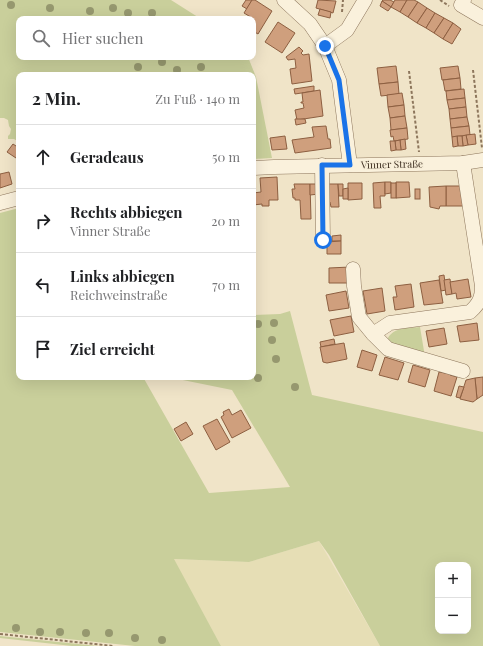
<!DOCTYPE html>
<html lang="de">
<meta charset="utf-8">
<style>
:root{--surface:#fff;--page:#f6f6f6;--text:#202124;--muted:#757577;--line:#e0e0e0}
body{margin:0;font-family:"Playfair Display",serif;background:var(--page);color:var(--text)}
.controls{position:absolute;right:12px;bottom:12px;display:grid;overflow:hidden;border-radius:8px;box-shadow:0 4px 16px #0002}
.controls button{width:36px;height:36px;display:grid;place-items:center;padding:0;border:0;border-bottom:1px solid var(--line);background:var(--surface);color:var(--text);font:20px sans-serif}
.stop{position:absolute;width:12px;height:12px;margin:-9px;border:3px solid #1a73e8;border-radius:50%;background:#fff}
.stop.end{background:#1a73e8;border-color:#fff;box-shadow:0 1px 4px #0008}
.list{margin:0;padding:0;list-style:none}
h2{display:flex;justify-content:space-between;align-items:center;height:52px;margin:0;padding:0 16px;font-size:17px}
h2 small{font-size:13px;font-weight:400;color:var(--muted)}
.list li{display:grid;grid-template-columns:26px 1fr auto;gap:12px;align-items:center;box-sizing:border-box;height:64px;padding:0 16px;border-top:1px solid var(--line)}
.list b{display:block;font-size:15px;white-space:nowrap}
.list p{margin:0;font-size:13px;white-space:nowrap;color:var(--muted)}
.list em{font-size:13px;font-style:normal;color:var(--muted)}
.icon{flex:none;width:22px;height:22px;fill:none;stroke:currentColor;stroke-width:2;stroke-linecap:round;stroke-linejoin:round}
.map{position:relative;flex:none;width:483px;height:646px;overflow:hidden}
.search{position:absolute;background:var(--surface);box-shadow:0 4px 16px #0002;left:16px;top:16px;width:240px;height:44px;display:flex;align-items:center;gap:10px;box-sizing:border-box;padding:0 14px;border-radius:8px;color:var(--muted);font-size:15px}
.panel{position:absolute;background:var(--surface);box-shadow:0 4px 16px #0002;left:16px;top:72px;width:240px;height:308px;border-radius:8px}
.map>svg:first-child{display:block}
.farmland{fill:#e6deb5}
.green{fill:#c9cf9b;fill-rule:evenodd}
.building{fill:#cf9f7d;stroke:#8d5f41}
.lines{fill:none;stroke-linecap:round;stroke-linejoin:round}
.minor-casing{stroke:#8d765c;stroke-width:15}
.path{stroke:#8d765c;stroke-width:2;stroke-dasharray:3 2;stroke-linecap:butt}
.minor{stroke:#faf1dc;stroke-width:14}
.tree{fill:#96986f}
.route{stroke:#1a73e8;stroke-width:5}
.labels{text-anchor:middle;stroke-width:3;stroke-linejoin:round;paint-order:stroke}
.street-label{font-size:10px;fill:#3d2e20;stroke:#f7eed8}
</style>
<div class="map">
<svg width="483" height="646" viewBox="0 0 483 646">
<rect width="100%" height="100%" fill="#f0e4c8"/>
<path class="farmland" d="M319,541L380,646H221L173,559L249,562Z"/>
<g class="green">
<path d="M0,0H171L201,19H19V57H248L256,77L272,158L253,159V75H19V142L14,139H8V136L10,134L11,129L9,126L8,120L4,118H0Z"/>
<path d="M19,208V377H143L209,493L290,487L232,390L168,377H253V315L280,314L290,311L312,395L483,432V646H380L329,555L319,541L249,562L174,559L221,646H135L0,632V213ZM438,565H468V631H438Z"/>
<path d="M420,327L425,357L389,346L388,338C394,327 409,328 420,327Z"/>
<path d="M0,636L98,646H72L0,638Z"/>
</g>
<g class="building">
<path d="M246,0H252L247,9L242,6Z"/>
<path d="M252,0H255L272,11L258,34L253,31L254,19L244,13Z"/>
<path d="M318,0L336,1L333,13L316,8Z"/>
<path d="M383,0H390L394,2L391,7L382,1Z"/>
<path d="M395,0H407L400,12L391,7Z"/>
<path d="M407,0H414L418,2L408,17L400,12Z"/>
<path d="M382,1L391,7L388,11L380,6Z"/>
<path d="M418,2L427,8L417,23L408,17Z"/>
<path d="M427,8L435,13L426,28L417,23Z"/>
<path d="M320,9L331,12L330,18L318,15Z"/>
<path d="M435,13L444,18L434,33L426,28Z"/>
<path d="M444,18L453,23L443,39L434,33Z"/>
<path d="M278,22L295,33L282,53L265,42Z"/>
<path d="M453,23L461,29L452,44L443,39Z"/>
<path d="M299,47L303,51L301,53L303,55L309,54L312,81L292,84L290,69L296,68L295,59L288,60L286,57Z"/>
<path d="M396,66L398,82L379,84L377,68Z"/>
<path d="M458,66L460,78L442,80L440,68Z"/>
<path d="M460,78L461,89L445,91L443,80Z"/>
<path d="M398,82L399,94L381,96L379,84Z"/>
<path d="M314,86V91L295,94L294,89Z"/>
<path d="M464,89L465,98L447,100L446,91Z"/>
<path d="M320,90L323,116L297,120L295,110L304,108L303,103H301V102H303L302,93Z"/>
<path d="M402,93L404,105L388,107L387,95Z"/>
<path d="M465,98L466,107L449,109L447,100Z"/>
<path d="M404,105L405,116L390,118L388,107Z"/>
<path d="M466,107L467,117L450,119L449,109Z"/>
<path d="M405,116L407,128L391,130L390,118Z"/>
<path d="M467,117L469,126L451,128L450,119Z"/>
<path d="M295,119H305L306,123L296,125Z"/>
<path d="M326,126L328,139H330L331,148L295,153L292,140L314,137L312,127Z"/>
<path d="M469,126L470,135L452,137L451,128Z"/>
<path d="M407,128L408,139L394,141L393,136L391,137L390,130Z"/>
<path d="M475,134L476,144L468,145L466,135Z"/>
<path d="M466,135L468,145L463,146L462,136Z"/>
<path d="M285,136L287,149L272,150L270,138Z"/>
<path d="M457,136H462L463,146H458Z"/>
<path d="M457,136L458,146L453,147L452,137Z"/>
<path d="M405,139L406,149L401,150L400,140Z"/>
<path d="M400,140L401,150H396L395,141Z"/>
<path d="M390,141H395L396,150L391,151Z"/>
<path d="M13,144L19,148V154L16,158L7,152Z"/>
<path d="M9,172L12,184L0,188V174Z"/>
<path d="M277,177L278,200H269V206H262V204L253,205V193L261,192L260,178Z"/>
<path d="M385,182V196H380L381,208H374L373,183Z"/>
<path d="M385,182H391V193L385,194Z"/>
<path d="M396,182H409L410,197L396,198Z"/>
<path d="M348,183H362V199L348,200Z"/>
<rect x="391" y="183" width="5" height="15"/>
<path d="M294,184H310L311,219H301L300,200H295V198H293L292,189H295Z"/>
<path d="M310,184H319V194L310,195Z"/>
<path d="M324,184H338L339,207H331L330,202H325Z"/>
<path d="M338,184H343V196H339Z"/>
<path d="M446,186H461L464,206H446Z"/>
<path d="M446,186V206H440L439,209L430,207L429,187Z"/>
<path d="M348,188V199H343V189Z"/>
<rect x="415" y="189" width="5" height="10"/>
<path d="M341,235V241H332V236Z"/>
<path d="M341,241V254H327V242Z"/>
<path d="M350,267V283H329V268Z"/>
<path d="M444,275L446,290L441,291L439,276Z"/>
<path d="M450,279L452,294L446,295L444,280Z"/>
<path d="M468,279L471,297L457,299L456,293L452,294L450,282Z"/>
<path d="M439,280L443,303L424,305L420,283Z"/>
<path d="M411,284L414,307L395,310L393,297H397L395,286Z"/>
<path d="M382,288L385,311L367,314L363,291Z"/>
<path d="M346,291L349,308L329,311L326,295Z"/>
<path d="M351,316L354,332L334,336L330,320Z"/>
<path d="M477,323L479,340L460,342L457,326Z"/>
<path d="M444,328L447,344L429,347L426,331Z"/>
<path d="M334,339L335,344L321,347L320,342Z"/>
<path d="M344,343L347,359L327,363L323,362L320,347Z"/>
<path d="M362,350L377,355L372,371L357,367Z"/>
<path d="M385,357L404,363L398,380L379,375Z"/>
<path d="M413,365L430,370L425,387L408,382Z"/>
<path d="M439,372L451,374L450,375L457,377L451,396L434,391Z"/>
<path d="M483,377V395L477,399L475,378Z"/>
<path d="M475,378L477,399L473,402L460,399L466,380Z"/>
<path d="M459,386L464,387L460,398L456,397Z"/>
<path d="M229,409L232,415L241,410L251,428L232,438L221,417L224,415L223,412Z"/>
<path d="M217,419L230,442L216,450L203,426Z"/>
<path d="M186,422L193,434L181,441L174,429Z"/>
</g>
<g class="lines">
<defs>
<g id="minor">
<path d="M284,0L310,24L325,46L339,80L350,165"/>
<path d="M464,0L461,5L483,18"/>
<path d="M325,46L347,30L365,0"/>
<path d="M322,165L323,241"/>
<path d="M253,168L274,167L463,163L483,160"/>
<path d="M0,203L19,198"/>
<path d="M353,269L354,286L359,317L373,334L390,323L470,312C479,304 482,298 482,286L463,163"/>
<path d="M373,334L388,349L463,371"/>
</g>
</defs>
<use href="#minor" class="minor-casing"/>
<g class="path">
<path d="M440,0L449,6"/>
<path d="M342,12L343,0"/>
<path d="M473,70L482,148"/>
<path d="M409,71L419,152"/>
<path d="M0,634L113,646"/>
</g>
<use href="#minor" class="minor"/>
</g>
<g class="tree">
<circle cx="11" cy="5" r="4"/>
<circle cx="50" cy="8" r="4"/>
<circle cx="113" cy="8" r="4"/>
<circle cx="90" cy="11" r="4"/>
<circle cx="128" cy="13" r="4"/>
<circle cx="152" cy="13" r="4"/>
<circle cx="162" cy="62" r="4"/>
<circle cx="138" cy="67" r="4"/>
<circle cx="201" cy="67" r="4"/>
<circle cx="177" cy="70" r="4"/>
<circle cx="274" cy="323" r="4"/>
<circle cx="258" cy="324" r="4"/>
<circle cx="272" cy="340" r="4"/>
<circle cx="276" cy="359" r="4"/>
<circle cx="258" cy="378" r="4"/>
<circle cx="295" cy="387" r="4"/>
<circle cx="16" cy="628" r="4"/>
<circle cx="40" cy="632" r="4"/>
<circle cx="60" cy="632" r="4"/>
<circle cx="86" cy="633" r="4"/>
<circle cx="109" cy="633" r="4"/>
<circle cx="135" cy="638" r="4"/>
<circle cx="162" cy="640" r="4"/>
</g>
<g class="lines">
<path class="route" d="M323,240L322,165H350L339,80L325,46"/>
</g>
<g class="labels">
<g class="street-label">
<text transform="translate(392 164) rotate(-1)" y="4">Vinner Straße</text>
</g>
</g>
</svg>
<div class="controls">
<button>+</button>
<button>−</button>
</div>
<div class="stop" style="left:323px;top:240px"></div>
<div class="stop end" style="left:325px;top:46px"></div>
<div class="search"><svg class="icon" aria-label="search" viewBox="0 0 24 24"><circle cx="10" cy="10" r="6"/><path d="M15 15l6 6"/></svg>Hier suchen</div>
<section class="panel">
<h2>2 Min.<small>Zu Fuß · 140 m</small></h2>
<ul class="list">
<li><svg class="icon" aria-label="ahead" viewBox="0 0 24 24"><path d="M12 20V5M6 11l6-6 6 6"/></svg><div><b>Geradeaus</b></div><em>50 m</em></li>
<li><svg class="icon" aria-label="right" viewBox="0 0 24 24"><path d="M7 20v-9h11M14 6l5 5-5 5"/></svg><div><b>Rechts abbiegen</b><p>Vinner Straße</p></div><em>20 m</em></li>
<li><svg class="icon" aria-label="left" viewBox="0 0 24 24"><path d="M17 20v-9H6M10 6l-5 5 5 5"/></svg><div><b>Links abbiegen</b><p>Reichweinstraße</p></div><em>70 m</em></li>
<li><svg class="icon" aria-label="arrive" viewBox="0 0 24 24"><path d="M6 21V4h12l-3 4 3 4H6"/></svg><div><b>Ziel erreicht</b></div></li>
</ul>
</section>
</div>
